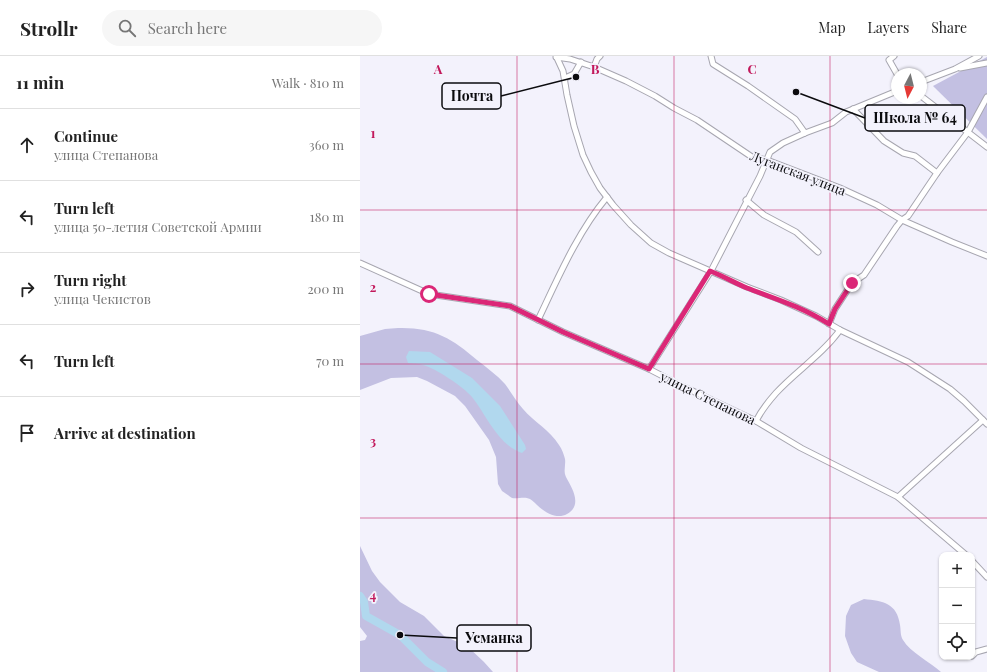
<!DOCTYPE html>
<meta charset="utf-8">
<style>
:root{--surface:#fff;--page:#f6f6f6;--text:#222;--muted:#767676;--line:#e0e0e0}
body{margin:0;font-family:"Playfair Display",serif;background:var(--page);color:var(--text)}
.controls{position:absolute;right:12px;bottom:12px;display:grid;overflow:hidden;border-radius:8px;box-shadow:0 1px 3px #0004}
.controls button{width:36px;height:36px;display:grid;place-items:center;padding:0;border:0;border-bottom:1px solid var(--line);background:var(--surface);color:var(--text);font:20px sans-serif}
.compass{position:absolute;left:531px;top:12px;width:36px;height:36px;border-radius:50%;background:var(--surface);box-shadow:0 1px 3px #0004;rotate:187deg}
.stop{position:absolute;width:12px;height:12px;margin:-9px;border:3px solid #db2777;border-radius:50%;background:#fff}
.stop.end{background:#db2777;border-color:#fff;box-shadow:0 1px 4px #0008}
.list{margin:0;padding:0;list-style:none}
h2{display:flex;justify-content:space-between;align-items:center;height:52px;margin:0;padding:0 16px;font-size:17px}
h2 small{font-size:13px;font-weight:400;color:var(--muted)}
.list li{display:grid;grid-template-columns:26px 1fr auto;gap:12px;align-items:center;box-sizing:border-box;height:72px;padding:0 16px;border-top:1px solid var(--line)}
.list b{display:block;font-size:15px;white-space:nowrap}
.list p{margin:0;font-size:13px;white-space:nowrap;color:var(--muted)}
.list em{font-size:13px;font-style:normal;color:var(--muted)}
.icon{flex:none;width:22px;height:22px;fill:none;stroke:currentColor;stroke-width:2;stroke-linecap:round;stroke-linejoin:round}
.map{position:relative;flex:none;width:627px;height:616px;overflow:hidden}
header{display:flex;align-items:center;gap:24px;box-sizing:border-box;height:56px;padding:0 20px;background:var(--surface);border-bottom:1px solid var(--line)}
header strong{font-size:19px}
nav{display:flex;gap:22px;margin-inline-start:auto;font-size:14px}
.search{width:280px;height:36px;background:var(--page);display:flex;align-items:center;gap:10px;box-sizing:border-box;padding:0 14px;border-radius:22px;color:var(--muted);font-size:15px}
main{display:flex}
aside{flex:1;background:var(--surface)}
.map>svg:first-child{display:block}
.green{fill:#c3c0e2}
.water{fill:#b1d8ee}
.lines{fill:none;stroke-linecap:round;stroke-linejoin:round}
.river{stroke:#b1d8ee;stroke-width:8}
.minor-casing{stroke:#a7a6b0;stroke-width:7}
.minor{stroke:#fff;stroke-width:5}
.route{stroke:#db2777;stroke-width:5}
.grid{fill:none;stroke:#c2185b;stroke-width:1;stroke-opacity:0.55}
.labels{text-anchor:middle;stroke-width:3.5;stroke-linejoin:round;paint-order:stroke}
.street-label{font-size:13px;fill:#0b0b0e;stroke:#f3f2fc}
.grid-label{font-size:13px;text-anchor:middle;font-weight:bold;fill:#c2185b;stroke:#f3f2fc;stroke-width:3.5;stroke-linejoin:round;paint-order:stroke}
.leader{fill:none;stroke:#0b0b0e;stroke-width:1.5}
.callout-dot{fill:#0b0b0e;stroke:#f3f2fc;stroke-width:1.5}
.callout{fill:#f3f2fc;stroke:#0b0b0e;stroke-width:1.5}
.callout-label{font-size:14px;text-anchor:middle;font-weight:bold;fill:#0b0b0e}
</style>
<header>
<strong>Strollr</strong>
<div class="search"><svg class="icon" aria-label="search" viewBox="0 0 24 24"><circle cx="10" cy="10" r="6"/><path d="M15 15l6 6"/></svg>Search here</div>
<nav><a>Map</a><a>Layers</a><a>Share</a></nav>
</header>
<main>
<aside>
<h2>11 min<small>Walk · 810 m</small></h2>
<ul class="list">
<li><svg class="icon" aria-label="ahead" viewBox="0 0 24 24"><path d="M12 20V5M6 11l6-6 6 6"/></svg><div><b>Continue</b><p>улица Степанова</p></div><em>360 m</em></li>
<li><svg class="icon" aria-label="left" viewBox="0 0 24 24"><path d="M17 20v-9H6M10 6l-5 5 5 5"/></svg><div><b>Turn left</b><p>улица 50-летия Советской Армии</p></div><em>180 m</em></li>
<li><svg class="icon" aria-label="right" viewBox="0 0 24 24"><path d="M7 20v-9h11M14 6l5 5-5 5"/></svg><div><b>Turn right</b><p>улица Чекистов</p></div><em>200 m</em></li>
<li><svg class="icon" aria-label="left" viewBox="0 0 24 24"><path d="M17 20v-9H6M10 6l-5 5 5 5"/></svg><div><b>Turn left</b></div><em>70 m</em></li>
<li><svg class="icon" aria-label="arrive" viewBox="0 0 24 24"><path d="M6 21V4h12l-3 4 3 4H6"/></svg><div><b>Arrive at destination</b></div></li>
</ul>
</aside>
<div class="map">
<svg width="627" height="616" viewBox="0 0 627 616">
<rect width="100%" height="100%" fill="#f3f2fc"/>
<g class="green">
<path d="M627,1V83L573,30Z"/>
<path d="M38,272C73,271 92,282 117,304C127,312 137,319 145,328C151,336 156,345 163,353C174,366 190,374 199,389C202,393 204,399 205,403C206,409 203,415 206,421C212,432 223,449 207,458C197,464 184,456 177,449C175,447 173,445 170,443C164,440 159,443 152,442L142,435L138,428L136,401L129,384L105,350L95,340L67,325L57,321L31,322L0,334V280L25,273Z"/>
<path d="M0,490L12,515L20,526L40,546L64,560L84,580L107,590L124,606L133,616H0V585L5,584L7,580L0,571Z"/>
<path d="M504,543C523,545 537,547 540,569C541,574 540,579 543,584C550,596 570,606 581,616H519L497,606L491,597L485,580L486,560L491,549Z"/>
</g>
<path class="water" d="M49,295L70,296L112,322L140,350L165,389L166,393L162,397C138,389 127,360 112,341C104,331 75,312 63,309C58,307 52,308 48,307L46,301Z"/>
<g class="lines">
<path class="river" d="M0,540L4,546L6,560L40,579L67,606L83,616"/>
<defs>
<g id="minor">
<path d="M351,0L353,8L388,30L435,63L445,77"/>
<path d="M534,0L529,4L537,18"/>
<path d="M196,1L210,3L234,11L237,3L240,0"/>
<path d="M197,2L203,15L207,39L214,70L223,99L231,116L240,132L253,149L271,169L291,187L309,197L387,231L421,244L456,260L480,274L548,306L590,333L604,345L627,368"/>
<path d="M234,11L266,25L295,40L314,52L337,64L392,101L407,104L480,132L517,149L542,164L592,186L627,200"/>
<path d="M600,12L627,7"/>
<path d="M205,22L214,18L221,6"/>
<path d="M561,26L595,13L619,0"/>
<path d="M561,40L627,91"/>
<path d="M493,53L524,85L543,97L555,100L577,117"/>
<path d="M386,144L404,159L436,176L458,196"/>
<path d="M0,207L69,238L150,250L203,276L289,313L322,330L396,365L441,392L538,441L606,499"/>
<path d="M178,264C198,222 217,177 247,141"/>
<path d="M469,268L475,253L492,227L504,219L537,170L542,164L548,160L577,117L608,76L627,41"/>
<path d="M289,313L351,215L400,120L410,96L423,87L445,77L472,67L486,56L537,35"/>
<path d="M396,365C401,355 408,346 416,337C436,315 462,299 480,274"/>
<path d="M538,441L623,364"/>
<path d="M612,505L627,521"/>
<path d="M612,600L616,596L627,593"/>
</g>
</defs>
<use href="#minor" class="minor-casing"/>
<use href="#minor" class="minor"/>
</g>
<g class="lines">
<path class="route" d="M69,238L150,250L203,276L289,313L350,215C363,220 375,227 387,232C416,243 442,251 469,268L475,253L492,227"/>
</g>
<path class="grid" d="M157,0V616M314,0V616M470,0V616M0,154H627M0,308H627M0,462H627"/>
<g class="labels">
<g class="street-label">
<text transform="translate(438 117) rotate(21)" y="5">Луганская улица</text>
<text transform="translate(348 342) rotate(26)" y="5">улица Степанова</text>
</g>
</g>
<g class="grid-label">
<text x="78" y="18">A</text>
<text x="235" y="18">B</text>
<text x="392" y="18">C</text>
<text x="13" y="82">1</text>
<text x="13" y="236">2</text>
<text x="13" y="390">3</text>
<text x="13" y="544">4</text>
</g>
<path class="leader" d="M216 21L141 40M436 36L505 62M40 579L97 582"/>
<g class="callout-dot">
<circle cx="216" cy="21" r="4"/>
<circle cx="436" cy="36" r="4"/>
<circle cx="40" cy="579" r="4"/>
</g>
<g class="callout">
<rect x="82" y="27" width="59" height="26" rx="4"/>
<rect x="505" y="49" width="100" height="26" rx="4"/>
<rect x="97" y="569" width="74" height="26" rx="4"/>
</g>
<g class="callout-label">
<text x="112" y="45">Почта</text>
<text x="555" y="67">Школа № 64</text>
<text x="134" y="587">Усманка</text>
</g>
</svg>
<div class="controls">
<button>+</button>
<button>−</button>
<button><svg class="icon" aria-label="locate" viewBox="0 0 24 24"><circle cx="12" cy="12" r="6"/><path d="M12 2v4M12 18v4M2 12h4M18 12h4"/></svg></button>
</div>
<svg class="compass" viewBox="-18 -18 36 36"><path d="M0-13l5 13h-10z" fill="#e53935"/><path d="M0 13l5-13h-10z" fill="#767676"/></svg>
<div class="stop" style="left:69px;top:238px"></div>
<div class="stop end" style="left:492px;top:227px"></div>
</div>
</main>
